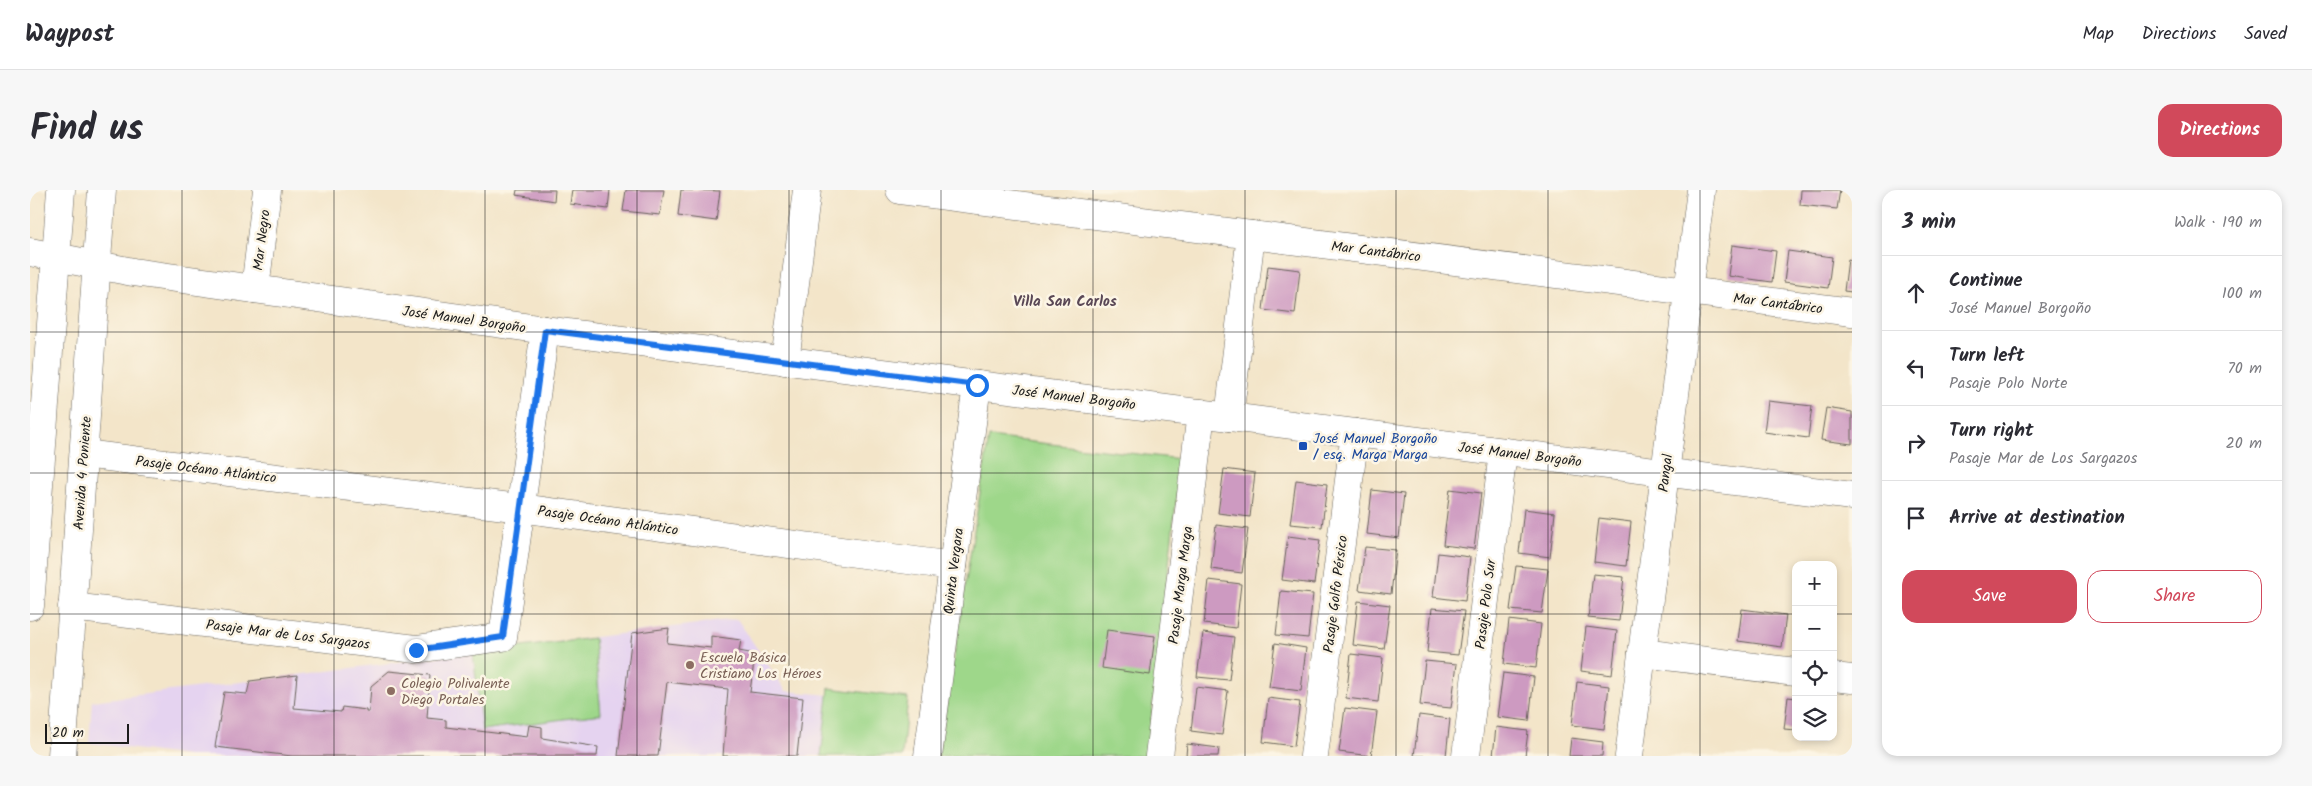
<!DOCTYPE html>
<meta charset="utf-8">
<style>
:root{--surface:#fff;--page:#f7f7f7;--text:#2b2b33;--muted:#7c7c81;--line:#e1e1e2;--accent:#d1495b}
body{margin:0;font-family:Kalam,sans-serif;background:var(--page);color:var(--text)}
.controls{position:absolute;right:15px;bottom:15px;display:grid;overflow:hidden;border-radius:10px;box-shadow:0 2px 8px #0003}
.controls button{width:45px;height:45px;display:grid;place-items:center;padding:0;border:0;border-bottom:1px solid var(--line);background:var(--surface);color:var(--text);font:25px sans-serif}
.scale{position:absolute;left:15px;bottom:12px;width:84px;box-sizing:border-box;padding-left:5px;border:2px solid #1c1c1c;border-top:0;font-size:14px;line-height:18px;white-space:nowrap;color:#1c1c1c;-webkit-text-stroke:4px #fcf5e5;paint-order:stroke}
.stop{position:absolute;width:15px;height:15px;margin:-11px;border:4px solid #1a73e8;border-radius:50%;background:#fff}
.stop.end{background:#1a73e8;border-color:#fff;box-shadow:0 1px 5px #0008}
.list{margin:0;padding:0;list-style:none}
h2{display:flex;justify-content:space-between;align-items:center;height:65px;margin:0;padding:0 20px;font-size:21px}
h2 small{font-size:16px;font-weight:400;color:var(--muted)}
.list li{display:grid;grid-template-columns:32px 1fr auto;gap:15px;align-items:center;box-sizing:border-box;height:75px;padding:0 20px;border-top:1px solid var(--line)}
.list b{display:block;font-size:19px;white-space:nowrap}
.list p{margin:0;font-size:16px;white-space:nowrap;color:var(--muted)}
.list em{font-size:16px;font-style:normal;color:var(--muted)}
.actions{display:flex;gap:10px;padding:15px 20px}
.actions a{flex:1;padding:11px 0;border:1px solid var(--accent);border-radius:15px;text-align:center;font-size:18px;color:var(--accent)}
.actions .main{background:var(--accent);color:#fff}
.icon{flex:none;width:28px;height:28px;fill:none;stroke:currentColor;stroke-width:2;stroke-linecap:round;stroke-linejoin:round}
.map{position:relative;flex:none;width:1822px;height:566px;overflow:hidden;border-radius:15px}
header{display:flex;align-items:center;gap:30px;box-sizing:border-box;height:70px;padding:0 25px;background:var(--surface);border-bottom:1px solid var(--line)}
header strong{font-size:24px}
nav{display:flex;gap:28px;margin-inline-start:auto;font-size:18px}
.intro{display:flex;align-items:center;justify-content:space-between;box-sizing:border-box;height:120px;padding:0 30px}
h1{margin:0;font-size:35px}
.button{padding:12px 22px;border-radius:15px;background:var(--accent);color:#fff;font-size:18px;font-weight:700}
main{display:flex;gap:30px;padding:0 30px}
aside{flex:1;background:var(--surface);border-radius:15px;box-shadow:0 2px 8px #0003}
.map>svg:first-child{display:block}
.built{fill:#e5d3f0}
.green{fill:#9ed78a;stroke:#5d7a53}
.building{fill:#cd9ac1}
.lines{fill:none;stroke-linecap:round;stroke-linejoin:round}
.minor-casing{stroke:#676259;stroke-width:29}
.minor{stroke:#fff;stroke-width:28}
.route{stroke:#1a73e8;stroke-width:6}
.grid{fill:none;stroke:#1c1c1c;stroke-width:1;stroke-opacity:0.55}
.transit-dot{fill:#1a4fb4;stroke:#fcf5e5;stroke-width:2}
.education-dot{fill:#8d6e63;stroke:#fcf5e5;stroke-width:2}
.labels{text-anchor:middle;stroke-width:5;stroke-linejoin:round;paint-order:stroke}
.street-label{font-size:14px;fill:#1c1c1c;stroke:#fcf5e5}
.transit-label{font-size:14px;fill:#164399;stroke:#fcf5e5;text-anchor:start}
.education-label{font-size:14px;fill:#785e54;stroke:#fcf5e5;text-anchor:start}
.neighbourhood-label{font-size:15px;font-weight:bold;fill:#5a4856;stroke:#fcf5e5}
</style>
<header>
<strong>Waypost</strong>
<nav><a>Map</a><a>Directions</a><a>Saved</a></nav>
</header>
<div class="intro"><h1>Find us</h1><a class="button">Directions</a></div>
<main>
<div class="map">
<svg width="1822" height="566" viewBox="0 0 1822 566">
<rect width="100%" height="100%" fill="#fcf5e5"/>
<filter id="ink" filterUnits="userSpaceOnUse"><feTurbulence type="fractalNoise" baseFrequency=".02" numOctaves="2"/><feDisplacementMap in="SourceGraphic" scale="10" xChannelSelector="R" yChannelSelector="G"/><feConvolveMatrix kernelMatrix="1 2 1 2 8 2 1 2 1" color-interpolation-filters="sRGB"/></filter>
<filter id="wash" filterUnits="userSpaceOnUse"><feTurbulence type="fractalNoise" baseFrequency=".0096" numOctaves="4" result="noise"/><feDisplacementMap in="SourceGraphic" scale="20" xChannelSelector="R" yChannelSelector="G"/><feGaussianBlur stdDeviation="1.12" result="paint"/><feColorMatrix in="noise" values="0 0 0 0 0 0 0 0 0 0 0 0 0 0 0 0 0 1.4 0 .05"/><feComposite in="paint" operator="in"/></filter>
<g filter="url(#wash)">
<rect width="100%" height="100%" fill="#f3e5c9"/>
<path class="built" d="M707,429L756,501L799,505V498L878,508L872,566H158L59,553L62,511Z"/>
<g class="green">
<path d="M959,247L1151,269L1117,566H908Z"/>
<path d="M564,448L571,524L452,540L443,463Z"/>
<path d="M799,498L878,508L872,566H791Z"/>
</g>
<g id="blocks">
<g class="building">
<path d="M487,0H525L524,11L486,5Z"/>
<path d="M542,0H580L578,19L540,14Z"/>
<path d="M596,0H634L630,25L593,21Z"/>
<path d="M651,0L690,1L686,31L648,26Z"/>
<path d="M1771,0H1810L1807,19L1770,15Z"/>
<path d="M1702,55L1746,61L1742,92L1698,86Z"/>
<path d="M1758,61L1802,67L1798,98L1754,92Z"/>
<path d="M1818,69L1822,70V102L1814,101Z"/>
<path d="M1238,76L1270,80L1265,124L1233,120Z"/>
<path d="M1738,211L1782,216L1778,248L1734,242Z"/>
<path d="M1796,218L1822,222V254L1791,250Z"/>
<path d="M1194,279L1225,283L1220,327L1188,323Z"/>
<path d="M1266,290L1297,294L1292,337L1260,334Z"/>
<path d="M1420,299L1451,303L1444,359L1413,355Z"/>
<path d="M1342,300L1374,304L1369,348L1337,344Z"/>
<path d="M1494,319L1525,323L1520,367L1489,363Z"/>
<path d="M1569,328L1601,332L1596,376L1564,372Z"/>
<path d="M1186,335L1218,339L1212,383L1181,379Z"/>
<path d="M1258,346L1290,350L1284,394L1252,390Z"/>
<path d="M1335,357L1366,360L1361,404L1329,400Z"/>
<path d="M1408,363L1440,367L1435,411L1403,407Z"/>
<path d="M1486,376L1518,379L1512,423L1480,420Z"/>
<path d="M1563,384L1594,387L1589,431L1558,428Z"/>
<path d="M1179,390L1211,394L1206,438L1174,434Z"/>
<path d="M1251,401L1283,404L1278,448L1246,445Z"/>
<path d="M1328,411L1360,415L1354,459L1323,455Z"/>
<path d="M1402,418L1434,421L1428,465L1397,462Z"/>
<path d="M1712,419L1756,425L1752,457L1708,451Z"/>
<path d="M1479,430L1511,434L1506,478L1474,474Z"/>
<path d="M1556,437L1587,441L1582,485L1551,481Z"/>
<path d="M639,438L637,453L681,458V446L711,450L709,461L725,464L720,502L773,508L767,566H693L698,499L637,492L628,566H588L602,443Z"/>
<path d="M1077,440L1125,446L1120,485L1072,478Z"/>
<path d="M1173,443L1204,447L1199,490L1167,487Z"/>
<path d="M1245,453L1276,458L1271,501L1239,497Z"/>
<path d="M1321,464L1353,468L1348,512L1316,508Z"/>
<path d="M1395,471L1427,474L1421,518L1390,515Z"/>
<path d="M359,481L400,485L397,528L416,530V537L497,547L499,535L512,537V548L568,557L567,566H262L185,557L194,502L217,504L220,491L267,485L264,518L311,522L312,517L336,520V522H339L341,496Z"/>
<path d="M1473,483L1504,487L1499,531L1467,527Z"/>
<path d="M1547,492L1579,496L1574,539L1542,535Z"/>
<path d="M1166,497L1198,501L1192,545L1161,541Z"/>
<path d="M1758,507L1766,508V540L1754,539Z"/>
<path d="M1238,508L1270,512L1264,556L1233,552Z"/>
<path d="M1315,518L1347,522L1341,566L1309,562Z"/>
<path d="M1389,525L1420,529L1416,566H1384Z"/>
<path d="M1466,537L1498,541L1495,566H1463Z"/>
<path d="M1541,548L1573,552L1572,566H1539Z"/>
<path d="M1157,554L1189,558L1188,566H1156Z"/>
</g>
</g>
</g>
<g filter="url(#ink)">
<use href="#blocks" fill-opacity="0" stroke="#676259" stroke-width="1"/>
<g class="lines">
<defs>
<g id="minor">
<path d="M870,0L1822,122"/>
<path d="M0,62L103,82L515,140L1822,306"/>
<path d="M225,99L237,0"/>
<path d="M755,171L777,0"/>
<path d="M1199,227L1221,45"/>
<path d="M54,264L490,318L923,376"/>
<path d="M0,416L31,0"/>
<path d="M42,417L386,459L473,447L515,140"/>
<path d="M1612,463L1766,482"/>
<path d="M1803,487L1822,489"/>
<path d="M32,566L72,0"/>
<path d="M898,566L947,195"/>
<path d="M1129,566L1171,223"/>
<path d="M1284,566L1325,243"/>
<path d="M1436,566L1473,262"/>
<path d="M1599,566L1671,0"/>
</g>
</defs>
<use href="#minor" class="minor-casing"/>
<use href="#minor" class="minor"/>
</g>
</g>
<g class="lines" filter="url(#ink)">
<path class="route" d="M386,460L473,447L515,140L947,195"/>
</g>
<path class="grid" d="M152,0V566M304,0V566M455,0V566M607,0V566M759,0V566M911,0V566M1063,0V566M1215,0V566M1366,0V566M1518,0V566M1670,0V566M0,142H1822M0,283H1822M0,424H1766M1803,424H1822"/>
<rect class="transit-dot" x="1268" y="251" width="10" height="10" rx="2.5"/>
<g class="education-dot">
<circle cx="660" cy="475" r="5"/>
<circle cx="361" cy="501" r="5"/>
</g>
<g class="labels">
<g class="street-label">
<text transform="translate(231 50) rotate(-83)" y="5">Mar Negro</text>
<text transform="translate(1346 61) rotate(7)" y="5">Mar Cantábrico</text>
<text transform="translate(1748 113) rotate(7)" y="5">Mar Cantábrico</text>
<text transform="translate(434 129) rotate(8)" y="5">José Manuel Borgoño</text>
<text transform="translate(1044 207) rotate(7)" y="5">José Manuel Borgoño</text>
<text transform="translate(1490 264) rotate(7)" y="5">José Manuel Borgoño</text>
<text transform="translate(176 279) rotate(7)" y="5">Pasaje Océano Atlántico</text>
<text transform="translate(52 283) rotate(-86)" y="5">Avenida 4 Poniente</text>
<text transform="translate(1635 283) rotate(-83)" y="5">Pangal</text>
<text transform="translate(578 330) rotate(8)" y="5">Pasaje Océano Atlántico</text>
<text transform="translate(923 381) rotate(-83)" y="5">Quinta Vergara</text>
<text transform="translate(1150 395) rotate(-83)" y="5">Pasaje Marga Marga</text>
<text transform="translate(1305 404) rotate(-83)" y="5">Pasaje Golfo Pérsico</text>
<text transform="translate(1455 414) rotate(-83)" y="5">Pasaje Polo Sur</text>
<text transform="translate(258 444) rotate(7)" y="5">Pasaje Mar de Los Sargazos</text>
</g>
<g class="transit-label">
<text x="1283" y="253">José Manuel Borgoño<tspan x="1283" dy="16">/ esq. Marga Marga</tspan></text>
</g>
<g class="education-label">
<text x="670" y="472">Escuela Básica<tspan x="670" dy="16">Cristiano Los Héroes</tspan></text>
<text x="371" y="498">Colegio Polivalente<tspan x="371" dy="16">Diego Portales</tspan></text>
</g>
<g class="neighbourhood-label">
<text x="1035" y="116">Villa San Carlos</text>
</g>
</g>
</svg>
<div class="controls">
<button>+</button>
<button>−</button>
<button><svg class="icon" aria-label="locate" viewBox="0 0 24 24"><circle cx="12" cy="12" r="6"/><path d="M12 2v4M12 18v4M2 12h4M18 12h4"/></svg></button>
<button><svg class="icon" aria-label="layers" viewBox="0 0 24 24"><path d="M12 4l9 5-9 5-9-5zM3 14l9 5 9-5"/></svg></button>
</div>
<div class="scale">20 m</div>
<div class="stop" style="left:947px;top:195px"></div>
<div class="stop end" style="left:386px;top:460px"></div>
</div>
<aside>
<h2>3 min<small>Walk · 190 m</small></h2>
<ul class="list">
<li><svg class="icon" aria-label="ahead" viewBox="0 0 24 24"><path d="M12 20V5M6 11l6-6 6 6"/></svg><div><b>Continue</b><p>José Manuel Borgoño</p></div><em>100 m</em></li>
<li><svg class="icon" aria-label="left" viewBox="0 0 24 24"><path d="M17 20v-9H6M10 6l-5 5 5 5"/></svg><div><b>Turn left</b><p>Pasaje Polo Norte</p></div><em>70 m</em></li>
<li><svg class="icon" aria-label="right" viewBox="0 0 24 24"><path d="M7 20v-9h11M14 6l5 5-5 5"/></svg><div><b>Turn right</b><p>Pasaje Mar de Los Sargazos</p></div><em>20 m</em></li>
<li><svg class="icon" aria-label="arrive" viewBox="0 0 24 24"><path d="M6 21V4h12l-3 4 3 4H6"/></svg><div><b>Arrive at destination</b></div></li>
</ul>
<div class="actions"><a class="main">Save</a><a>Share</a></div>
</aside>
</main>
